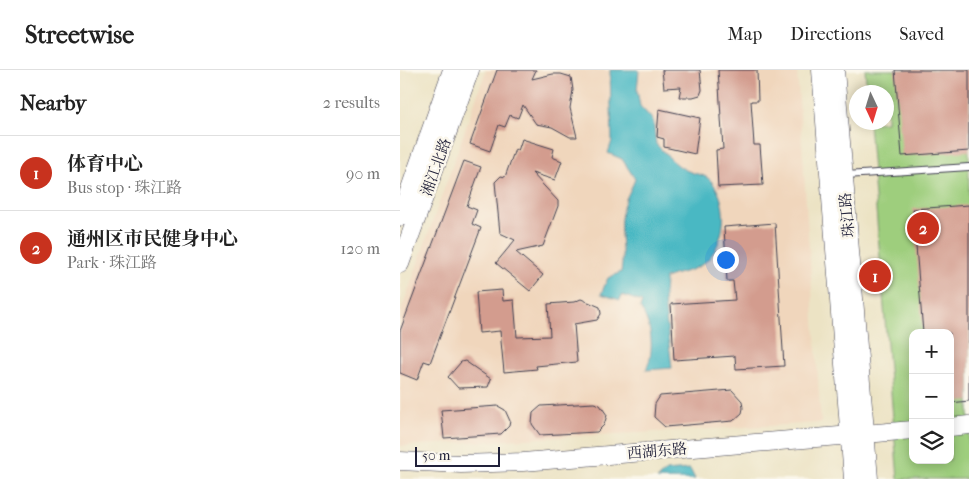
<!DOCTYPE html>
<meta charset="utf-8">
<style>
:root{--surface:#fff;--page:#f6f6f6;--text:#222;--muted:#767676;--line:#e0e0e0;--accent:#c8321e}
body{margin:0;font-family:"IM FELL French Canon","Noto Serif SC",serif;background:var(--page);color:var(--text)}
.controls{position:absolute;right:15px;bottom:15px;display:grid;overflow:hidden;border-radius:10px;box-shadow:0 2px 12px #0003}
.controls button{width:45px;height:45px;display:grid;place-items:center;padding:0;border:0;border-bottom:1px solid var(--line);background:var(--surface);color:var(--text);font:25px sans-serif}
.compass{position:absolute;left:449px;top:15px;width:45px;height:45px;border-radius:50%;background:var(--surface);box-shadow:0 2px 12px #0003;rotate:176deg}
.scale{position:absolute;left:15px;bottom:12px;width:85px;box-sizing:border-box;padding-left:5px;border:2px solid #22223b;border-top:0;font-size:14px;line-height:18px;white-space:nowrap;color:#22223b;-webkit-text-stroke:4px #fbf7ec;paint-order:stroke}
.you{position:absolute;left:325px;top:189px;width:18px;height:18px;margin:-12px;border:4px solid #fff;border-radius:50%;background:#1a73e8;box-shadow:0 0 0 8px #1a73e833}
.badge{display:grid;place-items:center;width:32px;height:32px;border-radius:50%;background:var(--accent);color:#fff;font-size:16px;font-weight:700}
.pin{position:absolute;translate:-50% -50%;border:2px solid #fff;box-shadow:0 1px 5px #0006}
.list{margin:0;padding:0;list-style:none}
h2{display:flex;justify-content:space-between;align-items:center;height:65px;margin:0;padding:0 20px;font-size:21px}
h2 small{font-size:16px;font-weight:400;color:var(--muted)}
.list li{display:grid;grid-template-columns:32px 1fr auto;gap:15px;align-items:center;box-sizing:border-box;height:75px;padding:0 20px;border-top:1px solid var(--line)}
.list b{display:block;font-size:19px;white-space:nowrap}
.list p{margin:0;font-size:16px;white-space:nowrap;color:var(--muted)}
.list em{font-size:16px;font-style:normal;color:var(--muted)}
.icon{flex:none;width:28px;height:28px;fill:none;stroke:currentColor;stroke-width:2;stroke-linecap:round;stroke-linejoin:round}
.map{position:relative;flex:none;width:569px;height:409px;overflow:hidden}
header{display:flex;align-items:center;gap:30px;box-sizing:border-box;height:70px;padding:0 25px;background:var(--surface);border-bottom:1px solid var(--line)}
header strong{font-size:24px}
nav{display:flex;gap:28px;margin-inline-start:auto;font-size:18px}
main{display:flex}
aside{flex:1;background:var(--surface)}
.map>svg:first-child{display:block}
.built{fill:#f0d6bc}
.green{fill:#9ece7d;stroke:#60785c;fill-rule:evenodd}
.water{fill:#4ab8c3;stroke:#366d7f}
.building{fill:#d39c8e}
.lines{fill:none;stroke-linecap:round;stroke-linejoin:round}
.lane-casing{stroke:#403f50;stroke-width:8}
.secondary-casing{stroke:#403f50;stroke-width:19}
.lane{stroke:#fff;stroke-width:6}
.secondary{stroke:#fff;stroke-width:18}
.labels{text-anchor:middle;stroke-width:5;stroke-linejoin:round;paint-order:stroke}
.street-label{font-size:15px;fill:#22223b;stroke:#fbf7ec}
</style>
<header>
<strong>Streetwise</strong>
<nav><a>Map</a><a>Directions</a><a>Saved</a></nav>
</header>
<main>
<aside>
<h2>Nearby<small>2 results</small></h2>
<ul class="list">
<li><span class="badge">1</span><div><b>体育中心</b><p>Bus stop · 珠江路</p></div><em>90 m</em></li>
<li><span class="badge">2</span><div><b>通州区市民健身中心</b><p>Park · 珠江路</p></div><em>120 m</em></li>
</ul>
</aside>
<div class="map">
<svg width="569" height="409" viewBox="0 0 569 409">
<rect width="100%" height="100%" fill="#fbf7ec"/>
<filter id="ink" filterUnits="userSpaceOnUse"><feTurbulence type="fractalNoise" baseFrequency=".02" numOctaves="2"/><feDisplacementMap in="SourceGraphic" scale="10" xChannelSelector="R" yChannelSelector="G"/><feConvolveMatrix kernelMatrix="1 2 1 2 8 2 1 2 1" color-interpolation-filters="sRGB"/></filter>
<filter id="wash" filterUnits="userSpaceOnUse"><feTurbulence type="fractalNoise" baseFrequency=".0096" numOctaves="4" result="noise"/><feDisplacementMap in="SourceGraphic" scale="20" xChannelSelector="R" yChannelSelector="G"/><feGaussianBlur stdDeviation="1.12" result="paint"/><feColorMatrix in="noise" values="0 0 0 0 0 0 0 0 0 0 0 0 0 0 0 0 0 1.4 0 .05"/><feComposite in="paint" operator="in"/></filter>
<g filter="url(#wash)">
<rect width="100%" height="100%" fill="#ece3c4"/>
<path class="built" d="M86,0H397L421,353L0,376V244Z"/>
<path class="green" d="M465,0H569V409H498L469,53L487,52V22H467ZM513,263H550V390H513Z"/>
<g class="water">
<path d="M210,0H239L237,20L240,36L253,50L256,74C265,83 277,97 288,101C297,105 306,104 312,112C330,134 326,175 304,193C295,201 276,203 265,208L264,231L272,298L246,300C255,281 252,254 240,238L242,232L222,225L220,230L201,224L208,208L221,202C225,182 218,161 222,142C224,130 231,120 235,109L222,89L208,83L212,71Z"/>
<path d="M290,399L295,409H257L266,401Z"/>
</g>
<g id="blocks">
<g class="building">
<path d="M97,0H136L132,9L153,4H161L171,7L173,20L170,38L177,67H170L152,57L136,54L123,35L118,48L110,45L105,57L99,55L90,81L70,74Z"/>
<path d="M262,0H300L302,20L300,25L293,27H279L281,17L264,18Z"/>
<path d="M318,0H357L358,31H351L354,75H360L363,115L318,117L316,80L323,79Z"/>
<path d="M495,0H569V81L502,86Z"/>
<path d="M259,39L300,48L295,84L264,77V69L257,67Z"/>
<path d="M122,69L154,79L152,87L162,91L155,110L132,103L158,131V136L143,176L116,182L143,205L130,221L96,193L115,170L100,163L95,112L101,106L105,107L115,79L118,81Z"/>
<path d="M64,91L81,97L67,136L77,140L72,154L81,158L30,293L24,291L17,310L0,303V261Z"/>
<path d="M569,135V331L550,333V263H523L513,139Z"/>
<path d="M375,153L384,296L336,299L335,286L274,290L271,234L335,230L333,211H327L324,157Z"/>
<path d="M102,220L103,231L114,230L117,267L150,266L148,234L174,232L181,229L200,237L201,244L197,250L174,254L177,292L136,296L137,299L104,302L100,261L79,263L76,222Z"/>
<path d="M65,291L91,309L88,317L58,318L48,307L61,292Z"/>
<path d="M332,320L342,331L343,338L342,343L333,351L265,357L254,347L255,334L260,326Z"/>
<path d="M194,333L200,335L207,345L204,355L197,362L140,365L132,354L133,343L141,336Z"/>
<path d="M98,336L105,340L110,351L109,356L101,364L44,368L41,340Z"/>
</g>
</g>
</g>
<g filter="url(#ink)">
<use href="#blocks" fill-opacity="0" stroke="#403f50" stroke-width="1"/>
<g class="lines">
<defs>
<path id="lane" d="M446,105L569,97"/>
<g id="secondary">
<path d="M421,0L453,409"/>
<path d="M435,0L469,409"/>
<path d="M0,147L52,0"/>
<path d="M0,194L70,0"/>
<path d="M550,357L569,355"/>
<path d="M0,391L61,394L123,392L513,360"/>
</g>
</defs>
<use href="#lane" class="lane-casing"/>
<use href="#secondary" class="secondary-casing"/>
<use href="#lane" class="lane"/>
<use href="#secondary" class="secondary"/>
</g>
</g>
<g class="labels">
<g class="street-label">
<text transform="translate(36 97) rotate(-70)" y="5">湘江北路</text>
<text transform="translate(447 145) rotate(-95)" y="5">珠江路</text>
<text transform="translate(257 381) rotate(-5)" y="5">西湖东路</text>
</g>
</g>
</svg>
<div class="controls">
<button>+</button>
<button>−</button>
<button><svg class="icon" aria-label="layers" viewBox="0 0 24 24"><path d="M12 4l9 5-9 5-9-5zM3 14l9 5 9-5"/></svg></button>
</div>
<svg class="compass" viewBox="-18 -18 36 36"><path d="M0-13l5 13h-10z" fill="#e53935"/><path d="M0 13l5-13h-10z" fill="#767676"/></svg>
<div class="scale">50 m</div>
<div class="you"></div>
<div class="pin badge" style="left:475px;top:206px">1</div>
<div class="pin badge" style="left:523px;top:158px">2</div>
</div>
</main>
